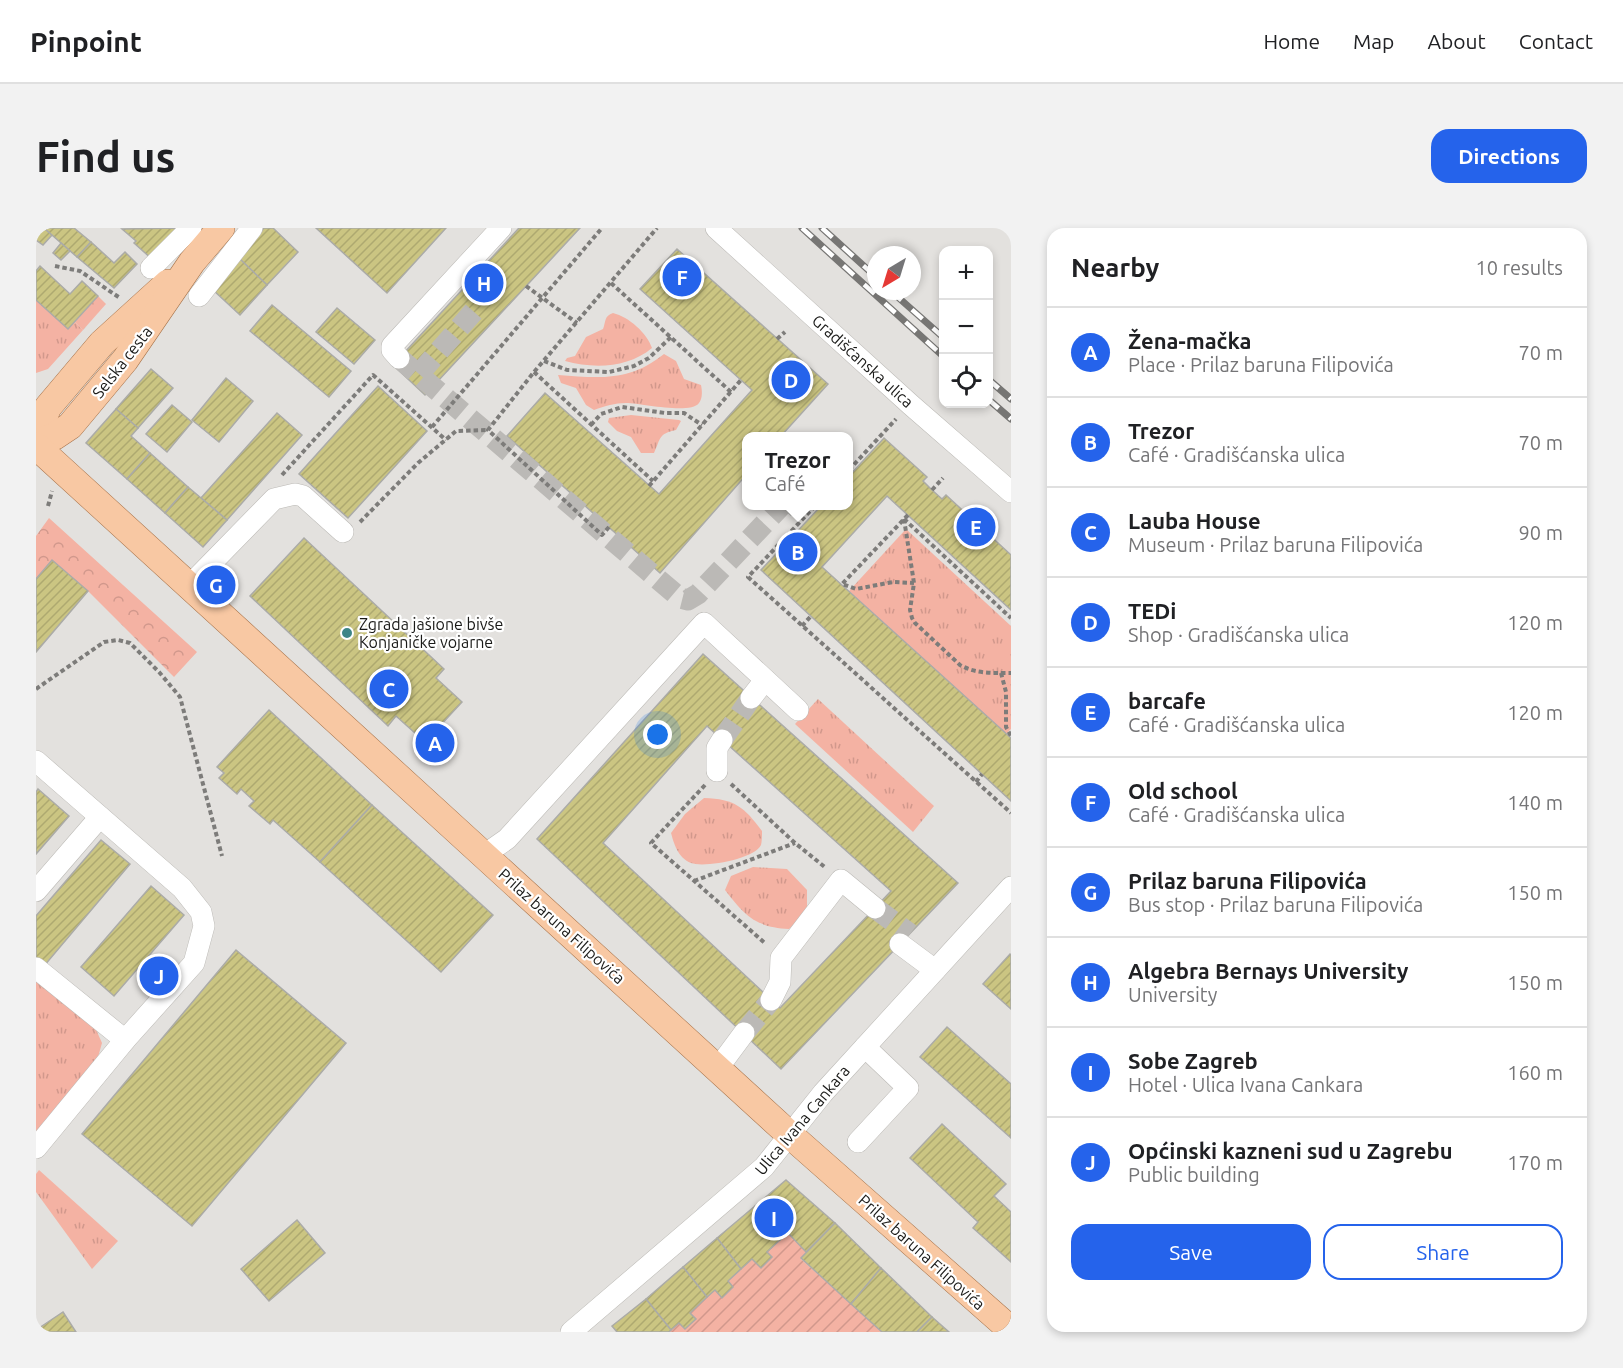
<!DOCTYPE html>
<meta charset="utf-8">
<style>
:root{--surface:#fff;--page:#f2f2f2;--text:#202124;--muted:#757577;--line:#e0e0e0;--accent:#2563eb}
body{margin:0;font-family:Ubuntu,sans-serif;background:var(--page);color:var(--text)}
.controls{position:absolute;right:18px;top:18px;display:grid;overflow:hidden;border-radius:12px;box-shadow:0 3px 9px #0003}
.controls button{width:54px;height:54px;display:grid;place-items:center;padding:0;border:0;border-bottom:2px solid var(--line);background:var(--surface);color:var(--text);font:30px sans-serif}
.compass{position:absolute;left:831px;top:18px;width:54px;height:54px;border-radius:50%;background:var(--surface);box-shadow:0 3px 9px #0003;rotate:218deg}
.you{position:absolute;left:622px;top:507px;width:21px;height:21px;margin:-15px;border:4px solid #fff;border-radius:50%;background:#1a73e8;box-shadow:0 0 0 9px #1a73e833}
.badge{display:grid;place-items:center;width:39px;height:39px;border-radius:50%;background:var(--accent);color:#fff;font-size:20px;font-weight:700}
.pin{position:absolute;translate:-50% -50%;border:3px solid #fff;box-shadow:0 2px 6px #0006}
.popup{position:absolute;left:706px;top:204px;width:111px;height:78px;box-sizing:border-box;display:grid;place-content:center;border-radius:12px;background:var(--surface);filter:drop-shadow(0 2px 4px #0005);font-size:20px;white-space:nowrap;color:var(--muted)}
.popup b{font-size:22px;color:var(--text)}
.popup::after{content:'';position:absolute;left:50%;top:100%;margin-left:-12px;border:12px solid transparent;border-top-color:var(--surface)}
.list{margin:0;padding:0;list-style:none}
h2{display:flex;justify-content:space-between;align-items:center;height:78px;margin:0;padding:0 24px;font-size:26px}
h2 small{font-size:20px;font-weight:400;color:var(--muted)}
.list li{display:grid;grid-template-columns:39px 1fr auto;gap:18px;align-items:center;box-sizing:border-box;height:90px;padding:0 24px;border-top:2px solid var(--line)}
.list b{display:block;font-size:22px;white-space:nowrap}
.list p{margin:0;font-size:20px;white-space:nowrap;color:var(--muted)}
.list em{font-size:20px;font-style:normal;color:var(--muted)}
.actions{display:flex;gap:12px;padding:18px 24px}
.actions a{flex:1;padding:14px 0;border:2px solid var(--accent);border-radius:18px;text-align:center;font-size:21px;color:var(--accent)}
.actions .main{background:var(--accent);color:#fff}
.icon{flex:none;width:33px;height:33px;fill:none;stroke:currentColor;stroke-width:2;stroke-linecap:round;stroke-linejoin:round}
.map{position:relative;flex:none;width:975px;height:1104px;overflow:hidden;border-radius:18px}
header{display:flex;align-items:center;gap:36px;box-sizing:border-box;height:84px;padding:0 30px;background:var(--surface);border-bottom:2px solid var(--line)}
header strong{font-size:28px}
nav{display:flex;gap:33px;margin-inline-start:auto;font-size:21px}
.intro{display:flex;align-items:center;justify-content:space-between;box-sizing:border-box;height:144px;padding:0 36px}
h1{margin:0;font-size:42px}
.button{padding:15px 27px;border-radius:18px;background:var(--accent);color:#fff;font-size:21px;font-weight:700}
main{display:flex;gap:36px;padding:0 36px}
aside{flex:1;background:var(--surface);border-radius:18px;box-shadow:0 3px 9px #0003}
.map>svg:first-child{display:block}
.grass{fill:url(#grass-tufts)}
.forest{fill:url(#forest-crowns)}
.garden{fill:url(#garden-furrows)}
.building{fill:url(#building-hatch);stroke:#ababa7;stroke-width:1.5;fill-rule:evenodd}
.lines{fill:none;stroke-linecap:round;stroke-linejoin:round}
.minor-tunnel{stroke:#bbb9b6;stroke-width:21;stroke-dasharray:21 10;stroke-linecap:butt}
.minor-casing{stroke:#bcbab6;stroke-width:22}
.major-casing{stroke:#a7734a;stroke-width:28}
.path{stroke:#7d7c7a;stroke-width:4;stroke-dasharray:4.5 3;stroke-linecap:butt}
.minor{stroke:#fff;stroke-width:21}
.major{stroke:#f8c8a3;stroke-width:27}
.rail-casing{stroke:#777674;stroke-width:7}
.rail{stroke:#fff;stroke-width:4.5;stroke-dasharray:14;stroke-linecap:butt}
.poi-dot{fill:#3d8587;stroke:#fff;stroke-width:2}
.labels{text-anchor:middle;stroke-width:4.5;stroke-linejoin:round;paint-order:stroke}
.street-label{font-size:16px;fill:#1a1a18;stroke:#fff}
.poi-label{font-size:16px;fill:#1a1a18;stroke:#fff;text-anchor:start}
</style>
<header>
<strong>Pinpoint</strong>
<nav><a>Home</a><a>Map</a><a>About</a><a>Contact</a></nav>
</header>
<div class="intro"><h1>Find us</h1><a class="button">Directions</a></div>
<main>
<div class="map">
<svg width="975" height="1104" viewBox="0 0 975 1104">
<defs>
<pattern id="grass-tufts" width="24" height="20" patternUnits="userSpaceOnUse" patternTransform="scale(1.5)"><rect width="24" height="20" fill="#f4b2a3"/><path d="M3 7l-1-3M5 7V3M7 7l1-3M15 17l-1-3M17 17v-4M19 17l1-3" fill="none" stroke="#d1988c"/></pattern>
<pattern id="forest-crowns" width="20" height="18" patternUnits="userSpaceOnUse" patternTransform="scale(1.5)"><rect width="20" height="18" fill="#f4b2a3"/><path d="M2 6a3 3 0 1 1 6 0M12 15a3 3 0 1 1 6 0" fill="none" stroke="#d1988c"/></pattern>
<pattern id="garden-furrows" width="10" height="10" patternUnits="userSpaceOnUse" patternTransform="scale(1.5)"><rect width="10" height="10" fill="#f4b2a3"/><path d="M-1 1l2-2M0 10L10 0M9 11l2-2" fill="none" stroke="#d1988c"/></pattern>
<pattern id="building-hatch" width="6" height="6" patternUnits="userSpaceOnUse" patternTransform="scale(1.5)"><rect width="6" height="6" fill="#cbc582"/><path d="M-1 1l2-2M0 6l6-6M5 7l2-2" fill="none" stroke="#aea970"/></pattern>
</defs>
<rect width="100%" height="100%" fill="#e3e1de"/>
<g class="grass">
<path d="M0,72L32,101L39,94L47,102L12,141L0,145Z"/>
<path d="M577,85C593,89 611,105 616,120C592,140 558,141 529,133L531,130L539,128L550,109L567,101C570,93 568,88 577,85Z"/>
<path d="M628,126L640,133L648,151L665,157C666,162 667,170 663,175C654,187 605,175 590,175C579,175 569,178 558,182L550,177L540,160L525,155L522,147C564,150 593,154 628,126Z"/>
<path d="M595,187L643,192L645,193L640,202C622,206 625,210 618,225H605L595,209L581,203L572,194L573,190Z"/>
<path d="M870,301L975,398V501L970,506L813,363Z"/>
<path d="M782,471L898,578L877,604L759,496Z"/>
<path d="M668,570C699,571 708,579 726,603C726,607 726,613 725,617C719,631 668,640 655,635C642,630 638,616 635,605L649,586Z"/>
<path d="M717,639L751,641L771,662V685L753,701C719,699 709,688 689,662L695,648Z"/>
<path d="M0,748L58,797L66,815L62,829L0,905Z"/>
<path d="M3,942L82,1013L56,1041L0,964V946Z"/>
</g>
<g class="forest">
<path d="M62,68L70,76L47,102L39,94Z"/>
<path d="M13,290L161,424L138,449L52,363L16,332L0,351V308Z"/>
</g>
<path class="garden" d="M752,1005L770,1024L765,1031L846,1104H633L643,1095L649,1101L660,1091L654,1085L679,1062L686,1069L697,1059L692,1053L716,1031L725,1040L736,1029L731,1024Z"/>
<g class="building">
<path d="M0,0H8L16,7L7,17L0,12Z"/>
<path d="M8,0H38L55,14L41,29Z"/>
<path d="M144,0L117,32L98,15L100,13L86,1Z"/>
<path d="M228,0H237L262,24L231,57L201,29Z"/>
<path d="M280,0H410L351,65Z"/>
<path d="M483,0H544L389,167L357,137Z"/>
<path d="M55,14L78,35L89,24L101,36L78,60L41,29Z"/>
<path d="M25,15L34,23L25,32L17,25Z"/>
<path d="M641,21L792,156L745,208H711V246L624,345L471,208L509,165L623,266L716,162L604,61Z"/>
<path d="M204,31L231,57L204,87L176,61Z"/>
<path d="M4,38L34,66L46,53L62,68L32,101L0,72V43Z"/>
<path d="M236,77L315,143L293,169L214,103Z"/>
<path d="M301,80L339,112L318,136L280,104Z"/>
<path d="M115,141L137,160L102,200L80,181Z"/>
<path d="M190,150L217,173L183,214L156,192Z"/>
<path d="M342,158L391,203L312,290L263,246Z"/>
<path d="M136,177L156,194L131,224L110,206Z"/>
<path d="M80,181L102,200L95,208L114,225L91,251L50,215Z"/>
<path d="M241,185L266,207L191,292L165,270Z"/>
<path d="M848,210L891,249L887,253L896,262L906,271L910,267L975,327V382L851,268L786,339L975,510V573L725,342L785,278H813V248Z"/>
<path d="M114,225L152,259L129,285L91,251Z"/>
<path d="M152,259L191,292L167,319L129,285Z"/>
<path d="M745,278H764L755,287Z"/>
<path d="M268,310L408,441L400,450L426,474L389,514L360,488L352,498L214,368Z"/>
<path d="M16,332L52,363L0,424V351Z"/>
<path d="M667,426L922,655L745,841L501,611ZM671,498L855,663L744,780L567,615Z"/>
<path d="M233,482L336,577L284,634L237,592L234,596L213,578L218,573L205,561L201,566L183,550L188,545L181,539Z"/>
<path d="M2,561L33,588L0,626V564Z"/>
<path d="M336,577L457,687L405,744L284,634Z"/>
<path d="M65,612L94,636L8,738L0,731V688Z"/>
<path d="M115,658L148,687L78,768L45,739Z"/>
<path d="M200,722L310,815L156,998L46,906Z"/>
<path d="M974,726L975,727V781L947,756Z"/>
<path d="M911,799L975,856V910L884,829Z"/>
<path d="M906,896L970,956L958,968L975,984V1034L937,1000L942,994L874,930Z"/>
<path d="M750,952L799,995L770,1024L752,1005L744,1012L719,978Z"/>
<path d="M719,978L744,1012L731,1024L736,1029L725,1040L716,1031L705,1041L681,1010Z"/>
<path d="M261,992L289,1025L233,1073L205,1041Z"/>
<path d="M799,995L845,1040L815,1076L765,1030Z"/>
<path d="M681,1010L705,1041L692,1053L697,1059L686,1070L679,1062L671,1069L647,1039Z"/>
<path d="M647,1039L671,1069L654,1085L660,1091L649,1101L643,1095L635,1102L610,1071Z"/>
<path d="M845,1040L896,1089L881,1104H846L815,1076Z"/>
<path d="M610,1071L635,1102L633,1104H581L576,1098Z"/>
<path d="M27,1084L40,1104H0V1095L3,1100Z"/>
<path d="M896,1089L913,1104H881Z"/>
</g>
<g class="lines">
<g class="minor-tunnel">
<path d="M363,130L644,370L652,372L662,366L745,278"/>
<path d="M383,146L438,83"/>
<path d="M686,512L715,470"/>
<path d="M839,680L874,706"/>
<path d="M708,805L735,772"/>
</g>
<defs>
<g id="minor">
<path d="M680,0L875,177L975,264"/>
<path d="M115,40L155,0"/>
<path d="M163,68L216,0"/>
<path d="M363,130L356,122V118L465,0"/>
<path d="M153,358L238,271L259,266L267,268L307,304"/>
<path d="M715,470L729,452"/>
<path d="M0,533L146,660L165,684L168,698L158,735L89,812L0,920"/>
<path d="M681,543V520L686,512"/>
<path d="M448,627L471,611L668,395L762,482"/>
<path d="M0,663L64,589"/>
<path d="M864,716L899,742"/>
<path d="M0,740L89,812"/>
<path d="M735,772L744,754L745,730L805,652L839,680"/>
<path d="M682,840L708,805"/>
<path d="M822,914L872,860L829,819"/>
<path d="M535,1104L728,939L787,865L975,659"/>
</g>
<g id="major">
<path d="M0,207L12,179L66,115L132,55"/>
<path d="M0,216L19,208L34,198L89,132L156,34L185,0"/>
<path d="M0,218L754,907L975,1102"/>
</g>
</defs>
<use href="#minor" class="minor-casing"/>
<use href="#major" class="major-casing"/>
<g class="path">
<path d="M19,38L44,43L84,70"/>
<path d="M575,55L695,164"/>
<path d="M490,58L541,95"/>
<path d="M741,111L749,104"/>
<path d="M508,133L531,142L573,144L598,138L613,130L635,109"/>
<path d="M498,144L617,253"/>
<path d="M555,197L565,186L586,179L629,185H648L666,197"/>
<path d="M396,199L566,0"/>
<path d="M813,242L860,191"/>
<path d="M246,247L337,147L410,212"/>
<path d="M613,258L705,152"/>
<path d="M896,262L907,250"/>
<path d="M12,278L16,263"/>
<path d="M779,278L712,349L975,585"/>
<path d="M872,287L806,356L820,361L857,354L878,355"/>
<path d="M868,291L878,355L874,382L876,390L879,395L924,437C940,446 957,445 975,445"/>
<path d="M868,291L975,390"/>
<path d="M324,294L382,235L420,203L452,202"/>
<path d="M573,299L566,307L452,202L498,144L621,0"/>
<path d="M766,398L775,388"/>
<path d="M965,445L970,464V499L975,508"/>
<path d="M0,461L68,414L82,412L94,415L123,444L144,469L186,628"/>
<path d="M940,554L946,546"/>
<path d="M695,556L759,615L790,640"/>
<path d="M669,557L615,615L730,716"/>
<path d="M658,653L759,615"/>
</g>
<use href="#minor" class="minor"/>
<use href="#major" class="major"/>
<defs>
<g id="rail">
<path d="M766,0L908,129"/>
<path d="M786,0L840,49"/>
<path d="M855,63L908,110"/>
<path d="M952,151L975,171"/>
<path d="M952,171L975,191"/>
</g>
</defs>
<use href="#rail" class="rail-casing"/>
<use href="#rail" class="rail"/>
</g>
<circle class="poi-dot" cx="311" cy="405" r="6"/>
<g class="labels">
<g class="street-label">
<text transform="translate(827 133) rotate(42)" y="6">Gradišćanska ulica</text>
<text transform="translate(86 134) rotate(-52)" y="6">Selska cesta</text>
<text transform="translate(526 698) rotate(42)" y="6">Prilaz baruna Filipovića</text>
<text transform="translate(766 892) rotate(-50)" y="6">Ulica Ivana Cankara</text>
<text transform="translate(886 1024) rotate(42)" y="6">Prilaz baruna Filipovića</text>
</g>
<g class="poi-label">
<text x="323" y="402">Zgrada jašione bivše<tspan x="323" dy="18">Konjaničke vojarne</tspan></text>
</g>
</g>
</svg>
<div class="controls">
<button>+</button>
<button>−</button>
<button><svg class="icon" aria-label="locate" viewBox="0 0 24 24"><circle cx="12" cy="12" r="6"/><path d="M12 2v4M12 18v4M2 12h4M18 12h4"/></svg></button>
</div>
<svg class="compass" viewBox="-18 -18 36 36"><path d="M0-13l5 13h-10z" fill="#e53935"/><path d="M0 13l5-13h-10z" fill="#757577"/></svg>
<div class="you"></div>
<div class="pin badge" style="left:399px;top:515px">A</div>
<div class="pin badge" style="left:762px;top:324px">B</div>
<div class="popup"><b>Trezor</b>Café</div>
<div class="pin badge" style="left:353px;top:461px">C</div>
<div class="pin badge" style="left:755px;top:152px">D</div>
<div class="pin badge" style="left:940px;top:299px">E</div>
<div class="pin badge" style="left:646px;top:49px">F</div>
<div class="pin badge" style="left:180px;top:357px">G</div>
<div class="pin badge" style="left:448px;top:55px">H</div>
<div class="pin badge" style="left:738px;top:990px">I</div>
<div class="pin badge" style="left:123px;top:748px">J</div>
</div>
<aside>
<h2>Nearby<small>10 results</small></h2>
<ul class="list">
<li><span class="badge">A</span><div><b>Žena-mačka</b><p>Place · Prilaz baruna Filipovića</p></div><em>70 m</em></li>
<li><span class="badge">B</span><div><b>Trezor</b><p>Café · Gradišćanska ulica</p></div><em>70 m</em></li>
<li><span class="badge">C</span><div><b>Lauba House</b><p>Museum · Prilaz baruna Filipovića</p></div><em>90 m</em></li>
<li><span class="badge">D</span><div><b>TEDi</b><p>Shop · Gradišćanska ulica</p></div><em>120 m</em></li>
<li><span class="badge">E</span><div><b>barcafe</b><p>Café · Gradišćanska ulica</p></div><em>120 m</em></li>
<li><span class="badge">F</span><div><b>Old school</b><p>Café · Gradišćanska ulica</p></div><em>140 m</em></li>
<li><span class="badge">G</span><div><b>Prilaz baruna Filipovića</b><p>Bus stop · Prilaz baruna Filipovića</p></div><em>150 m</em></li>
<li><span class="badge">H</span><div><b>Algebra Bernays University</b><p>University</p></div><em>150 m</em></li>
<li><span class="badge">I</span><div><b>Sobe Zagreb</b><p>Hotel · Ulica Ivana Cankara</p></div><em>160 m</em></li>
<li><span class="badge">J</span><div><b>Općinski kazneni sud u Zagrebu</b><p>Public building</p></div><em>170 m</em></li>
</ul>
<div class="actions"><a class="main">Save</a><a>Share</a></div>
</aside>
</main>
